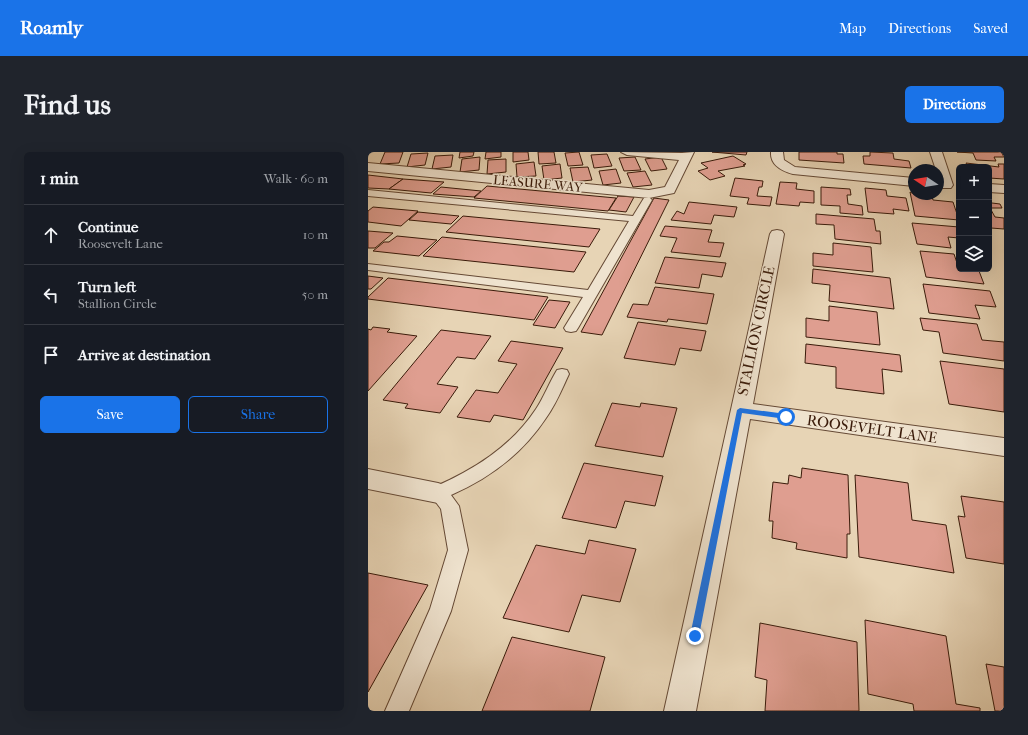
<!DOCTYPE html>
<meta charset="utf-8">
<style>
:root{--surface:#171b24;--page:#20242c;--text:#f1f3f6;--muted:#9ea1a6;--line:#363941;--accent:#1a73e8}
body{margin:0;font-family:"IM FELL French Canon",serif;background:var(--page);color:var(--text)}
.controls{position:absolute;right:12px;top:12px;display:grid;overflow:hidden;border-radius:6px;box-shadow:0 4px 16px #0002}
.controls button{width:36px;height:36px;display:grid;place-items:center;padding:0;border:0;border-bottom:1px solid var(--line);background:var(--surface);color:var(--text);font:20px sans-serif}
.compass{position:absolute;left:540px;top:12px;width:36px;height:36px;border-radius:50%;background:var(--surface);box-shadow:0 4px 16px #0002;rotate:282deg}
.stop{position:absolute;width:12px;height:12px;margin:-9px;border:3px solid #1a73e8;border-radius:50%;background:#fff}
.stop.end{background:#1a73e8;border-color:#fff;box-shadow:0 1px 4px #0008}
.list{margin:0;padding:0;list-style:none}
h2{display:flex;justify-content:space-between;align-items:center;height:52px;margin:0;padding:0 16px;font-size:17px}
h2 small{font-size:13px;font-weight:400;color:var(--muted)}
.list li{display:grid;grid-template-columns:26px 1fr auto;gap:12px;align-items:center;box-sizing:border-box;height:60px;padding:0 16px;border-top:1px solid var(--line)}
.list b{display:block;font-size:15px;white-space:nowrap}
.list p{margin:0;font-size:13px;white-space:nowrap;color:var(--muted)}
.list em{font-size:13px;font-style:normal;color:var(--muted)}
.actions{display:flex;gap:8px;padding:12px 16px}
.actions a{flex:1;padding:9px 0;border:1px solid var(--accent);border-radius:6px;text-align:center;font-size:14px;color:var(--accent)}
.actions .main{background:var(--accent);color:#fff}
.icon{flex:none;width:22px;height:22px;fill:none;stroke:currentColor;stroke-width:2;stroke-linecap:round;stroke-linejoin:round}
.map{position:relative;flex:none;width:636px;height:559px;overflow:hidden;border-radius:6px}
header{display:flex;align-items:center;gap:24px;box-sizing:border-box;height:56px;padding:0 20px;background:var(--accent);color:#fff}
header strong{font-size:19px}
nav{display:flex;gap:22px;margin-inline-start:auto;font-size:14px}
.intro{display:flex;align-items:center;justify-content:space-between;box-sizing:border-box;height:96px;padding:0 24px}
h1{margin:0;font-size:28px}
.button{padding:10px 18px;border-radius:6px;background:var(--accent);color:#fff;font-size:14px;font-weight:700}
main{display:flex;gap:24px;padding:0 24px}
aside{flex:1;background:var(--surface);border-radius:6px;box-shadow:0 4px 16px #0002}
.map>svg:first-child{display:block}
.building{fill:#df9e90;stroke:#3a1b0a}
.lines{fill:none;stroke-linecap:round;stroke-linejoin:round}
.service-casing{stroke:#654935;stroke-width:2}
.minor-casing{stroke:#654935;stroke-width:2}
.service{fill:#efe3cf;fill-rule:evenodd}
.minor{fill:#efe3cf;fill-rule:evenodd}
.route{fill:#1a73e8}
.labels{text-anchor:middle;stroke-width:3;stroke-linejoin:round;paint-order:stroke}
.far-street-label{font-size:13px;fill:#3a1b0a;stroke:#efe3cf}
.street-label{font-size:15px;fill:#3a1b0a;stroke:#efe3cf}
</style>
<header>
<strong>Roamly</strong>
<nav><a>Map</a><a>Directions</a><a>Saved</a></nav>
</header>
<div class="intro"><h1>Find us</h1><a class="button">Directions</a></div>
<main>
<aside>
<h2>1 min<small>Walk · 60 m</small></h2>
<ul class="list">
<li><svg class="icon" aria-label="ahead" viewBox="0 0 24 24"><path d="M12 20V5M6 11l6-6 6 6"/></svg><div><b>Continue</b><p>Roosevelt Lane</p></div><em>10 m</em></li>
<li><svg class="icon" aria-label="left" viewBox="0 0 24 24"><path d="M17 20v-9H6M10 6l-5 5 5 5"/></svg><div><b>Turn left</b><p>Stallion Circle</p></div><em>50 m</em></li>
<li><svg class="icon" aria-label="arrive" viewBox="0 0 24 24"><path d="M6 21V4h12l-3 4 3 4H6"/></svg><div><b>Arrive at destination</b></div></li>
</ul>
<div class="actions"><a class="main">Save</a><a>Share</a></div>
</aside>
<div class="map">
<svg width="636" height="559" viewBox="0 0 636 559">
<rect width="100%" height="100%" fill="#e7d4b5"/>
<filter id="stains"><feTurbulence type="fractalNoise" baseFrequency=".005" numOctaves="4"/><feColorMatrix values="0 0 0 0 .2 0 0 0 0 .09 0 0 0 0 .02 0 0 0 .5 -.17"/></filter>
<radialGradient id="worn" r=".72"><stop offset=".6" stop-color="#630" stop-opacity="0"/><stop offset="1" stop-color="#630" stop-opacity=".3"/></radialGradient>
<g class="building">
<path d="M17,0H35L31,11L12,12Z"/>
<path d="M92,0H106L105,4L91,6Z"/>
<path d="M118,0H133V5L117,7Z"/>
<path d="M145,0H160L161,8L145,10Z"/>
<path d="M170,0H186L188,11L171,12Z"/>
<path d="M211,0L215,13L200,14L197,1Z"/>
<path d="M344,0H379L378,3Z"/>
<path d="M431,0H469V2H475L476,11L431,8Z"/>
<path d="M502,0L525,1L526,7L541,9L543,16L496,12L495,4H502Z"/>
<path d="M589,0H633L636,5H626L628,9L608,8L605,1Z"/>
<path d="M60,1L57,13L39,15L43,2Z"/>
<path d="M239,2L244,14L226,16L223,3Z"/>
<path d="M85,3L83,15L64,17L67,4Z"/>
<path d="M365,4L378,12L375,13L377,14L350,19L357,24L342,28L330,19L340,16L333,11Z"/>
<path d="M112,5L111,18L92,20L94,7Z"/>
<path d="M267,5L273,18L256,19L251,6Z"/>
<path d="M293,5L299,17L283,19L277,7Z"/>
<path d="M138,7V20L119,22L120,8Z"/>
<path d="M166,10L168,24L149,25L148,12Z"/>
<path d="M598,11L631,15L630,12H636V27L621,26V15H600Z"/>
<path d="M192,12L194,26L176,28L174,14Z"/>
<path d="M220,15L224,28L205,30L202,16Z"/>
<path d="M248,17L253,31L235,33L231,19Z"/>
<path d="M277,19L284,33L265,35L259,21Z"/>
<path d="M0,23L35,27L21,37L0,36Z"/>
<path d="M367,26L395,29L394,35H391L389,44L404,45L402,54L379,52L381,46L362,44Z"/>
<path d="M35,27L76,30L63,41L21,37Z"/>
<path d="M412,30L429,31L428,37L446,39V51L432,50L431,54L408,52Z"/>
<path d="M119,34L248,46L240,59L106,46Z"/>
<path d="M73,35L113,39L106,45L65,42Z"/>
<path d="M453,35L482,37L483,43H479L480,52L494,54L495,63L472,61V54L453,53Z"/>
<path d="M497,36L518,38L519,44L538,46L541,59L525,57L526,62L500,60Z"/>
<path d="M542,40L546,42H563L565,48L585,50L591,68L547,64Z"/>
<path d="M250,44L266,45L258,60L241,58Z"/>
<path d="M286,46L301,48L234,183L213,180Z"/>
<path d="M621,48L624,51L632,52L634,56H622L627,65L636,66V77L623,76L621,71Z"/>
<path d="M321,50L369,55L366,65L346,63L343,72L303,68L309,59L316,62Z"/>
<path d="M5,55L50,59L33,74L0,70V59Z"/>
<path d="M50,60L91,64L83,72L41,68Z"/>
<path d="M448,62L506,67L508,79H512L513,92L467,87L466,73L448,72Z"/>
<path d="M95,64L232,77L221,95L78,80Z"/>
<path d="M544,71L591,75V86L580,85L583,96L549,92Z"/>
<path d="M297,74L344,78L340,90L356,91L352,105L303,100L309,86L292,84Z"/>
<path d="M0,79L25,81L7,96H0Z"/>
<path d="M29,84L69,88L51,104L5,99L16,90H21Z"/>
<path d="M74,85L218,100L206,120L55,104Z"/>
<path d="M465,91L503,95L505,120L445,114V101L465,103Z"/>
<path d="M552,99L586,102L591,117L611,119L616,132L558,125Z"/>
<path d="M297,105L358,111L354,125L334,122L331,136L287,131Z"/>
<path d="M445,117L522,126L526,157L461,149L462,133L444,131Z"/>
<path d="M0,124L15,126L3,137H0Z"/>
<path d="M20,126L180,145L166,168L0,147V145Z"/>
<path d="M555,132L622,139L628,155L607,153L612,167L561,161Z"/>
<path d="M287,135L346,142L339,172L300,167L299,170L259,165L265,152L280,153Z"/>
<path d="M181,148L202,150L187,176L165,173Z"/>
<path d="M461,154L509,160L512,193L438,185V166L461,169Z"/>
<path d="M552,166L609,172L614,188L636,190V209L575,201L571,180L555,178Z"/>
<path d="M270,170L338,179L333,199L312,196L307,213L256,206Z"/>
<path d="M5,175L22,177L19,180L49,184L0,239V177L3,178Z"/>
<path d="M73,178L123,184L107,207L89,205L69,232L90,235L72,261L37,256L40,252L15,248Z"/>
<path d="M143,189L195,196L155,268L126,263L122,270L89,265L108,238L130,241L149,212L130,209Z"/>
<path d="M438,192L532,203L534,220L514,217L516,242L468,236V215L437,211Z"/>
<path d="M572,209L636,217V260L581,252Z"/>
<path d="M244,251L272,255L273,251L309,256L295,305L227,294Z"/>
<path d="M216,311L295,324L287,354L257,349L248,376L194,366Z"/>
<path d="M434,316L480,323L482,382H479V406L428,397L429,391L404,386L405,369H401L405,330L420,332L421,323L433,326Z"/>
<path d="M487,323L540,331L544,368L578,373L586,421L491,405Z"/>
<path d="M593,344L636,350V412L598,406L590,364L597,365Z"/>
<path d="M221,388L268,397L252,450L214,443L201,480L135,466L168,393L217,402Z"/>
<path d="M0,421L60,433L0,540Z"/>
<path d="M497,468L578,484L588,552L612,556V559H546L545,552L500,542Z"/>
<path d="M392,471L489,490L491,559H397L399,528L387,525Z"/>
<path d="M144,485L237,505L222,559H114Z"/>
<path d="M618,512L636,515V559H627Z"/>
</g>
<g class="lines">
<defs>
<g id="service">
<path d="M0,38L265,64L276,46H282L284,48L210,176L208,179L203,180L198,179L196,176L215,145L0,118V112L220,138L261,69L0,44Z"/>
<path d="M194,217L199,218L201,222C194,237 188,252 178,266C155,301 122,326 83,343L91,354L100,398L83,459L41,559H17L62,457L80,398L73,357L61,341L64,336C105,318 143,295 168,257C176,245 181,231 189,218Z"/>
</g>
<g id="minor">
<path d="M253,0L314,1L326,0L306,41L281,46L0,19V11L281,38L297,35L311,8L259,3Z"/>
<path d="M403,0H415L416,8L427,15L546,26V34L425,22C414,19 402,13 403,0Z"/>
<path d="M562,0H574L585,33L583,36H575L570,24V18H568Z"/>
<path d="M621,32L636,33V41L621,40Z"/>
<path d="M409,78L414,79L416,82L385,252L636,286V304L382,267L328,559H296L402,82L404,79Z"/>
<path d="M0,317L70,331L79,334L82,341L79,348L70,351L0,337Z"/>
</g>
</defs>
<use href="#service" class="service-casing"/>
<use href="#minor" class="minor-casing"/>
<use href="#service" class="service"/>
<use href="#minor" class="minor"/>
</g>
<path class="route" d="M372,256L418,262L422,265L418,267L374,261L331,484L330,487L327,488L324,487L322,484L369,258Z"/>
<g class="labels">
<g class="far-street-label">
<text transform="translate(170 31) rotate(5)" y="5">LEASURE WAY</text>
</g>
<g class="street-label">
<text transform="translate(388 179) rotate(-78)" y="5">STALLION CIRCLE</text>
<text transform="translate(504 277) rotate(8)" y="5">ROOSEVELT LANE</text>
</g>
</g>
<rect width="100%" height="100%" filter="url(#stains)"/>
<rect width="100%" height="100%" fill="url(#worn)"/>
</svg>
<div class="controls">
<button>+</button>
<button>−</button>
<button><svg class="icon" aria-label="layers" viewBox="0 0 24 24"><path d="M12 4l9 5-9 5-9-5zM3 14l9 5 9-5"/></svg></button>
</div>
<svg class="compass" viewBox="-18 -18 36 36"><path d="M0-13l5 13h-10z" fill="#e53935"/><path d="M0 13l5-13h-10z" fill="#9ea1a6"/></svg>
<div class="stop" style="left:418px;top:265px"></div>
<div class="stop end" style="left:327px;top:484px"></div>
</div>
</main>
